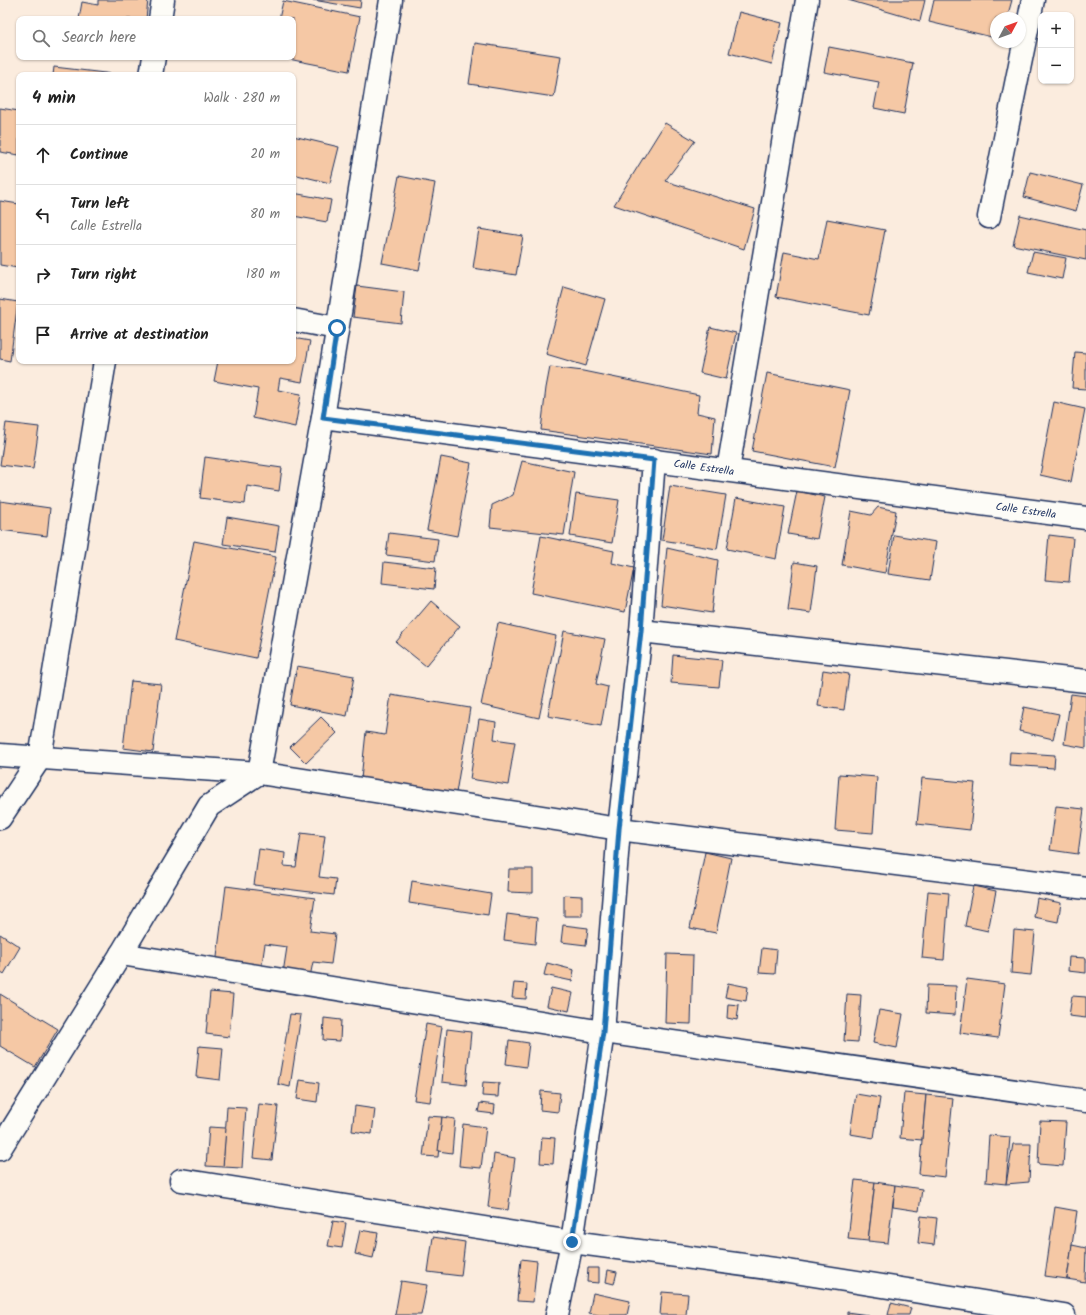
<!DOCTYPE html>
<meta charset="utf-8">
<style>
:root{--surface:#fff;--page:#f2f2f2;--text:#222;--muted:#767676;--line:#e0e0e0}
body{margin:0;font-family:Kalam,sans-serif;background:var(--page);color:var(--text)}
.controls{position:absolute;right:12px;top:12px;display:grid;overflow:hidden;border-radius:8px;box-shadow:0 1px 3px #0004}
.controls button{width:36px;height:36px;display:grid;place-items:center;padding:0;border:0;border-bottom:1px solid var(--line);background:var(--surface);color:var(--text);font:20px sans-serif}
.compass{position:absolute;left:990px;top:12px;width:36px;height:36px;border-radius:50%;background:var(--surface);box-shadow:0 1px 3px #0004;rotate:49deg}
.stop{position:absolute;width:12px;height:12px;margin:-9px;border:3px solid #1f6fb2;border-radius:50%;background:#fff}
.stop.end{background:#1f6fb2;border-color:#fff;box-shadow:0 1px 4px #0008}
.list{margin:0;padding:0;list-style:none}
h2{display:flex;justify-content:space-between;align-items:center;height:52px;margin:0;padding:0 16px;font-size:17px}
h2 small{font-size:13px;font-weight:400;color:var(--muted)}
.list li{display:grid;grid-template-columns:26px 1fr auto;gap:12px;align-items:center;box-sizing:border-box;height:60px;padding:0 16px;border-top:1px solid var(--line)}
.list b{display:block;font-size:15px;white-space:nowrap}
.list p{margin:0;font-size:13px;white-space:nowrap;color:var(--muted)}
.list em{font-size:13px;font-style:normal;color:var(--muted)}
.icon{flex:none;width:22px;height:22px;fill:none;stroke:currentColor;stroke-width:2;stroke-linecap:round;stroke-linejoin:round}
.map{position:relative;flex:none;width:1086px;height:1315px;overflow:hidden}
.search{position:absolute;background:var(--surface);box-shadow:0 1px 3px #0004;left:16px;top:16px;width:280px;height:44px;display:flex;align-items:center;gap:10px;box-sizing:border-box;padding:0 14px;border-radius:8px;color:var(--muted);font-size:15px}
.panel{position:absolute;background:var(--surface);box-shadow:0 1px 3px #0004;left:16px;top:72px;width:280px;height:292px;border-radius:8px}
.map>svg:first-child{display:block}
.building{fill:#f5c8a5;stroke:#1b2f5e}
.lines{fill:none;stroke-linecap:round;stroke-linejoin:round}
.minor-casing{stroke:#1b2f5e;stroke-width:25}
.minor{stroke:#fdfcf7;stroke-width:22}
.route{stroke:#1f6fb2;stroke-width:5}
.labels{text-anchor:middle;stroke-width:3;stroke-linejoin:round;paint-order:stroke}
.street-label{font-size:11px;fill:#1b2f5e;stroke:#fdfcf7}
</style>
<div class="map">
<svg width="1086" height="1315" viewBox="0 0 1086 1315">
<rect width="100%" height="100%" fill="#fbecde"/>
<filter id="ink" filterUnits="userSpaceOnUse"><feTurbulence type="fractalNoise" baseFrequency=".025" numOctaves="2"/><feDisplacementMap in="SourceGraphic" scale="8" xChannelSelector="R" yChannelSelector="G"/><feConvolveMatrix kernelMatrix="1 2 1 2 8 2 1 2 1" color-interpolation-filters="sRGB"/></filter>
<g filter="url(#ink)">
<g class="building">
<path d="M98,0H148L146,19H79L82,2L98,5Z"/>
<path d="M313,0H361L360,8Z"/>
<path d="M848,0H925L920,21Z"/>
<path d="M934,0H1012L1007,18H996V38L929,22Z"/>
<path d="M283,1L360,17L349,71L278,57H293V19H279Z"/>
<path d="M739,12L782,23L772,64L729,53Z"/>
<path d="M475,43L561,56L554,97L469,84Z"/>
<path d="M829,47L913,63L904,114L874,108L879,82L824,72Z"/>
<path d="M54,67L122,75H53Z"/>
<path d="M0,108L19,111V155L0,152Z"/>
<path d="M665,123L695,141L665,181L755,209L744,249L614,205Z"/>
<path d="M293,136L339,147L330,183L293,174Z"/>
<path d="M1030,172L1083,185L1076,211L1024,197Z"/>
<path d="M399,176L435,183L419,270L382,263Z"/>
<path d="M293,193L331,200L327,222L293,216Z"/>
<path d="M0,201L19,204L18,268L0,265Z"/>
<path d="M1020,215L1086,230V260L1013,245Z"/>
<path d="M827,219L885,230L869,315L776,297L784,252L819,259Z"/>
<path d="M479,229L523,236L516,275L473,268Z"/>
<path d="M1033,252L1066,258L1062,279L1028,272Z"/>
<path d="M357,286L404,292L401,323L353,317Z"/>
<path d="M564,287L605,299L586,366L546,354Z"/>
<path d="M0,299L18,302L10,361L0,359Z"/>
<path d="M710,327L736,333L726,379L700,373Z"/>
<path d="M293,338L310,341L302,382L280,378L278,390L301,394L295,427L253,418L258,389L214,381L218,361H293Z"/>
<path d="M1075,352L1086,353V389L1072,388Z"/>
<path d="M550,367L583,371L699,395L697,413L715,417L712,454L541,430L546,388Z"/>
<path d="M767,373L850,390L835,467L752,451Z"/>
<path d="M1054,402L1085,409L1071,482L1040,475Z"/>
<path d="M6,423L39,427L33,469L0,465Z"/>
<path d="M205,457L282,468L279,491L247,486L245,504L200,498Z"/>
<path d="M441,457L471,463L457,536L427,530Z"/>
<path d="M522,461L574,472L564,535L490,527L492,505L513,495Z"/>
<path d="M670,486L726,495L717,549L662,540Z"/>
<path d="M797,491L825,497L817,539L788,534Z"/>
<path d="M576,494L619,500L612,543L570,536Z"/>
<path d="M736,498L785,507L776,559L727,549Z"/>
<path d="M0,501L50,508L47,536L0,530Z"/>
<path d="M878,507L896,511L885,573L842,565L851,511L871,515Z"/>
<path d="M227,517L279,526L275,552L223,544Z"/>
<path d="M389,533L438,539L435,561L386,555Z"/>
<path d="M894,535L936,542L930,580L888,574Z"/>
<path d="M1049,535L1073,538L1069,582L1045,580Z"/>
<path d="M541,536L614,551L612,563L634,568L625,612L531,593Z"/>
<path d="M194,541L276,557L256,658L174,641Z"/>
<path d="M667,548L718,560L712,613L661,605Z"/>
<path d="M384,562L436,568L434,589L382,583Z"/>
<path d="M794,562L817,566L811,613L788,610Z"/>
<path d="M431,601L460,626L426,666L396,642Z"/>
<path d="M498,623L556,636L539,718L481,705Z"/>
<path d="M564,631L605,639L596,684L608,687L601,726L548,716Z"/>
<path d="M673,655L722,660L719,687L671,683Z"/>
<path d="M297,666L354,676L347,716L290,705Z"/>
<path d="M823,670L849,674L844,710L818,706Z"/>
<path d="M131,681L161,684L153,752L123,748Z"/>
<path d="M1071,694L1086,696V748L1064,744Z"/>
<path d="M391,695L470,708L456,793L361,779L366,732L385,735Z"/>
<path d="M1024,707L1059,714L1053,739L1019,731Z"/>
<path d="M321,717L337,733L306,763L290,747Z"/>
<path d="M479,719L496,722L494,739L515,742L508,785L470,779Z"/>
<path d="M1010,752L1055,755L1054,768L1009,765Z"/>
<path d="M839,774L877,777L873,833L835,830Z"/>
<path d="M922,778L975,783L970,830L917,824Z"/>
<path d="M1056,806L1084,809L1078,854L1050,850Z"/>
<path d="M301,833L325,836L319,877L336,879L334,895L254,885L259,849L285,853L284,866L296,867Z"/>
<path d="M705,852L731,858L716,933L690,928Z"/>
<path d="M509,869H533V893L508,892Z"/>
<path d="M412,881L491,894L488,915L409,903Z"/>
<path d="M226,886L315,898L310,931L335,934L331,964L313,962L310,977L283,973L287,947L265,944L261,971L216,965Z"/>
<path d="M973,886L996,891L988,931L965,926Z"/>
<path d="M928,891L949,893L944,960L922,958Z"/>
<path d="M564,895L582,896V916H564Z"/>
<path d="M1037,898L1061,903L1058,922L1034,917Z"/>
<path d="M507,914L537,918L535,944L504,940Z"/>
<path d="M563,925L588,928L586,945L561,942Z"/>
<path d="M1014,930L1035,932L1031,975L1011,973Z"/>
<path d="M0,934L20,947L4,974L0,971Z"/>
<path d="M762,948L777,950L775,974L759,973Z"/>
<path d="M667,954L693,955L691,1024L665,1023Z"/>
<path d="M1069,957L1086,958V973L1068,971Z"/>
<path d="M547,963L574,970L572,981L544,975Z"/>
<path d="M967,979L1005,984L998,1038L960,1033Z"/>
<path d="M514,983L527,984L526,999L512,998Z"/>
<path d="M728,983L748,987L746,1001L725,997Z"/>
<path d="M927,985L956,986L955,1015L926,1013Z"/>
<path d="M551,988L573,993L569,1011L547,1006Z"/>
<path d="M210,992L233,994L229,1037L206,1034Z"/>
<path d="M0,994L58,1029L35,1067L0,1046Z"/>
<path d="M847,994L861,995L858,1042L844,1041Z"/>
<path d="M1072,996L1086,997V1018L1069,1016Z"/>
<path d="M728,1004L739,1005L737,1020L727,1018Z"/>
<path d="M879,1010L903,1014L897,1048L873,1043Z"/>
<path d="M290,1014L301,1015L290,1087L278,1084Z"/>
<path d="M324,1018L341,1020L340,1041L323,1040Z"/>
<path d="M426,1024L442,1027L430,1102L414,1100Z"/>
<path d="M447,1029L471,1032L466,1085L442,1082Z"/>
<path d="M509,1040L529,1043L526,1067L506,1064Z"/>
<path d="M199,1046L223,1048L220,1080L196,1077Z"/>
<path d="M300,1080L319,1083L317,1102L297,1099Z"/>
<path d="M483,1082L499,1083L498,1097L482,1096Z"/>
<path d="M541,1091L560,1093L558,1112L540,1110Z"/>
<path d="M904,1093L926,1095L922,1140L900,1138Z"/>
<path d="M856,1094L880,1098L874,1138L850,1134Z"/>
<path d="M926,1095L953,1098L945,1177L919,1174Z"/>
<path d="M480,1103L495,1105L494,1114L478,1112Z"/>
<path d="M259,1104L278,1106L272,1160L253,1158Z"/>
<path d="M355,1106L375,1109L372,1134L352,1131Z"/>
<path d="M227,1107L246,1108L242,1168L223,1167Z"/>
<path d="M428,1116L442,1117L438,1157L423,1156Z"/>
<path d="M442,1117L455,1119L452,1153L438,1151Z"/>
<path d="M1040,1121L1066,1122L1063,1166L1038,1164Z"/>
<path d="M463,1124L486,1127L481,1168L459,1166Z"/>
<path d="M209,1127L226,1128L223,1167L206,1166Z"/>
<path d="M989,1135L1010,1137L1006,1184L986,1182Z"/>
<path d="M542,1137L555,1138L553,1164L540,1163Z"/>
<path d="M1013,1144H1031L1029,1182L1006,1184Z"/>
<path d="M494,1154L515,1158L508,1210L488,1207Z"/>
<path d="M855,1180L875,1182L868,1241L848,1239Z"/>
<path d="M875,1182L895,1185L888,1243L868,1241Z"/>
<path d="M895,1185L922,1189L919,1211L893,1207Z"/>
<path d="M1055,1207L1077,1211L1067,1279L1045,1276Z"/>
<path d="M921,1216L937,1218L934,1245L918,1243Z"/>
<path d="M333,1221L346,1223L342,1248L328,1246Z"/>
<path d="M360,1230L378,1233L373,1258L355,1254Z"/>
<path d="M433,1237L465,1242L461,1276L428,1272Z"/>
<path d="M1072,1245L1086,1248L1085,1282L1067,1279Z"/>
<path d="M521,1259L537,1261L533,1302L517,1301Z"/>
<path d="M588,1268H599V1283L587,1282Z"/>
<path d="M608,1270L617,1272L614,1284L606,1282Z"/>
<path d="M401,1281L427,1285L421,1315H395Z"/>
<path d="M662,1292L688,1294L686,1315H660Z"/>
<path d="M593,1293L630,1301L627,1315H599L589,1313Z"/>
<path d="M891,1303L911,1308L909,1315H888Z"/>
<path d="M847,1312L868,1315H847Z"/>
</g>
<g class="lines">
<defs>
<g id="minor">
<path d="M160,19L163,0"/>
<path d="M151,75L154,57"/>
<path d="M989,217L1033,0"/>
<path d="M293,320L337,328"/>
<path d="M323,417L1086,518"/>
<path d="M728,470L807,0"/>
<path d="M641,631L1086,681"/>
<path d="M0,755L259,773L619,829L1086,888"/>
<path d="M0,818L40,758L105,361"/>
<path d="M121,954L603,1032L1086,1101"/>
<path d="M0,1149L121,954L209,806L259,773L323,417L391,0"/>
<path d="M181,1180L572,1242L782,1270L1064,1315"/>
<path d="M557,1315L572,1242L603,1032L619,829L641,631L654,460"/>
</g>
</defs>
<use href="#minor" class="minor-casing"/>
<use href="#minor" class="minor"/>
</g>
</g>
<g class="lines" filter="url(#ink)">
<path class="route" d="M337,328L323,418L654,460L641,631L619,829L603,1032L572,1242"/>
</g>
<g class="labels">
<g class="street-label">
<text transform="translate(704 467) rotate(8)" y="4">Calle Estrella</text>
<text transform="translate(1026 510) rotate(8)" y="4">Calle Estrella</text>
</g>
</g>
</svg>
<div class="controls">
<button>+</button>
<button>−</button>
</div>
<svg class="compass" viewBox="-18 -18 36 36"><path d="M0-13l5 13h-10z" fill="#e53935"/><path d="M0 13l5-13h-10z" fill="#767676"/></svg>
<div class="stop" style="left:337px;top:328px"></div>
<div class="stop end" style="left:572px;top:1242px"></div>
<div class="search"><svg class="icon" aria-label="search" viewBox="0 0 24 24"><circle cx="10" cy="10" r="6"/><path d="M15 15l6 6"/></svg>Search here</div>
<section class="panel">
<h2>4 min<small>Walk · 280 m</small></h2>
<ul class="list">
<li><svg class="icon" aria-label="ahead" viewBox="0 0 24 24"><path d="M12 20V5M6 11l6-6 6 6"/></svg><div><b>Continue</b></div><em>20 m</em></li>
<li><svg class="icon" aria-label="left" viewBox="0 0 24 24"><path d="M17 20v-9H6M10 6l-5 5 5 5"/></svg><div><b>Turn left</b><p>Calle Estrella</p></div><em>80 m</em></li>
<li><svg class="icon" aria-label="right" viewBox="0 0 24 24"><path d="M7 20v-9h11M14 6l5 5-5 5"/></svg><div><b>Turn right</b></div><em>180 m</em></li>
<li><svg class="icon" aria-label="arrive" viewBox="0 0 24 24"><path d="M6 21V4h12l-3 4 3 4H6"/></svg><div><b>Arrive at destination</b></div></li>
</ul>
</section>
</div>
